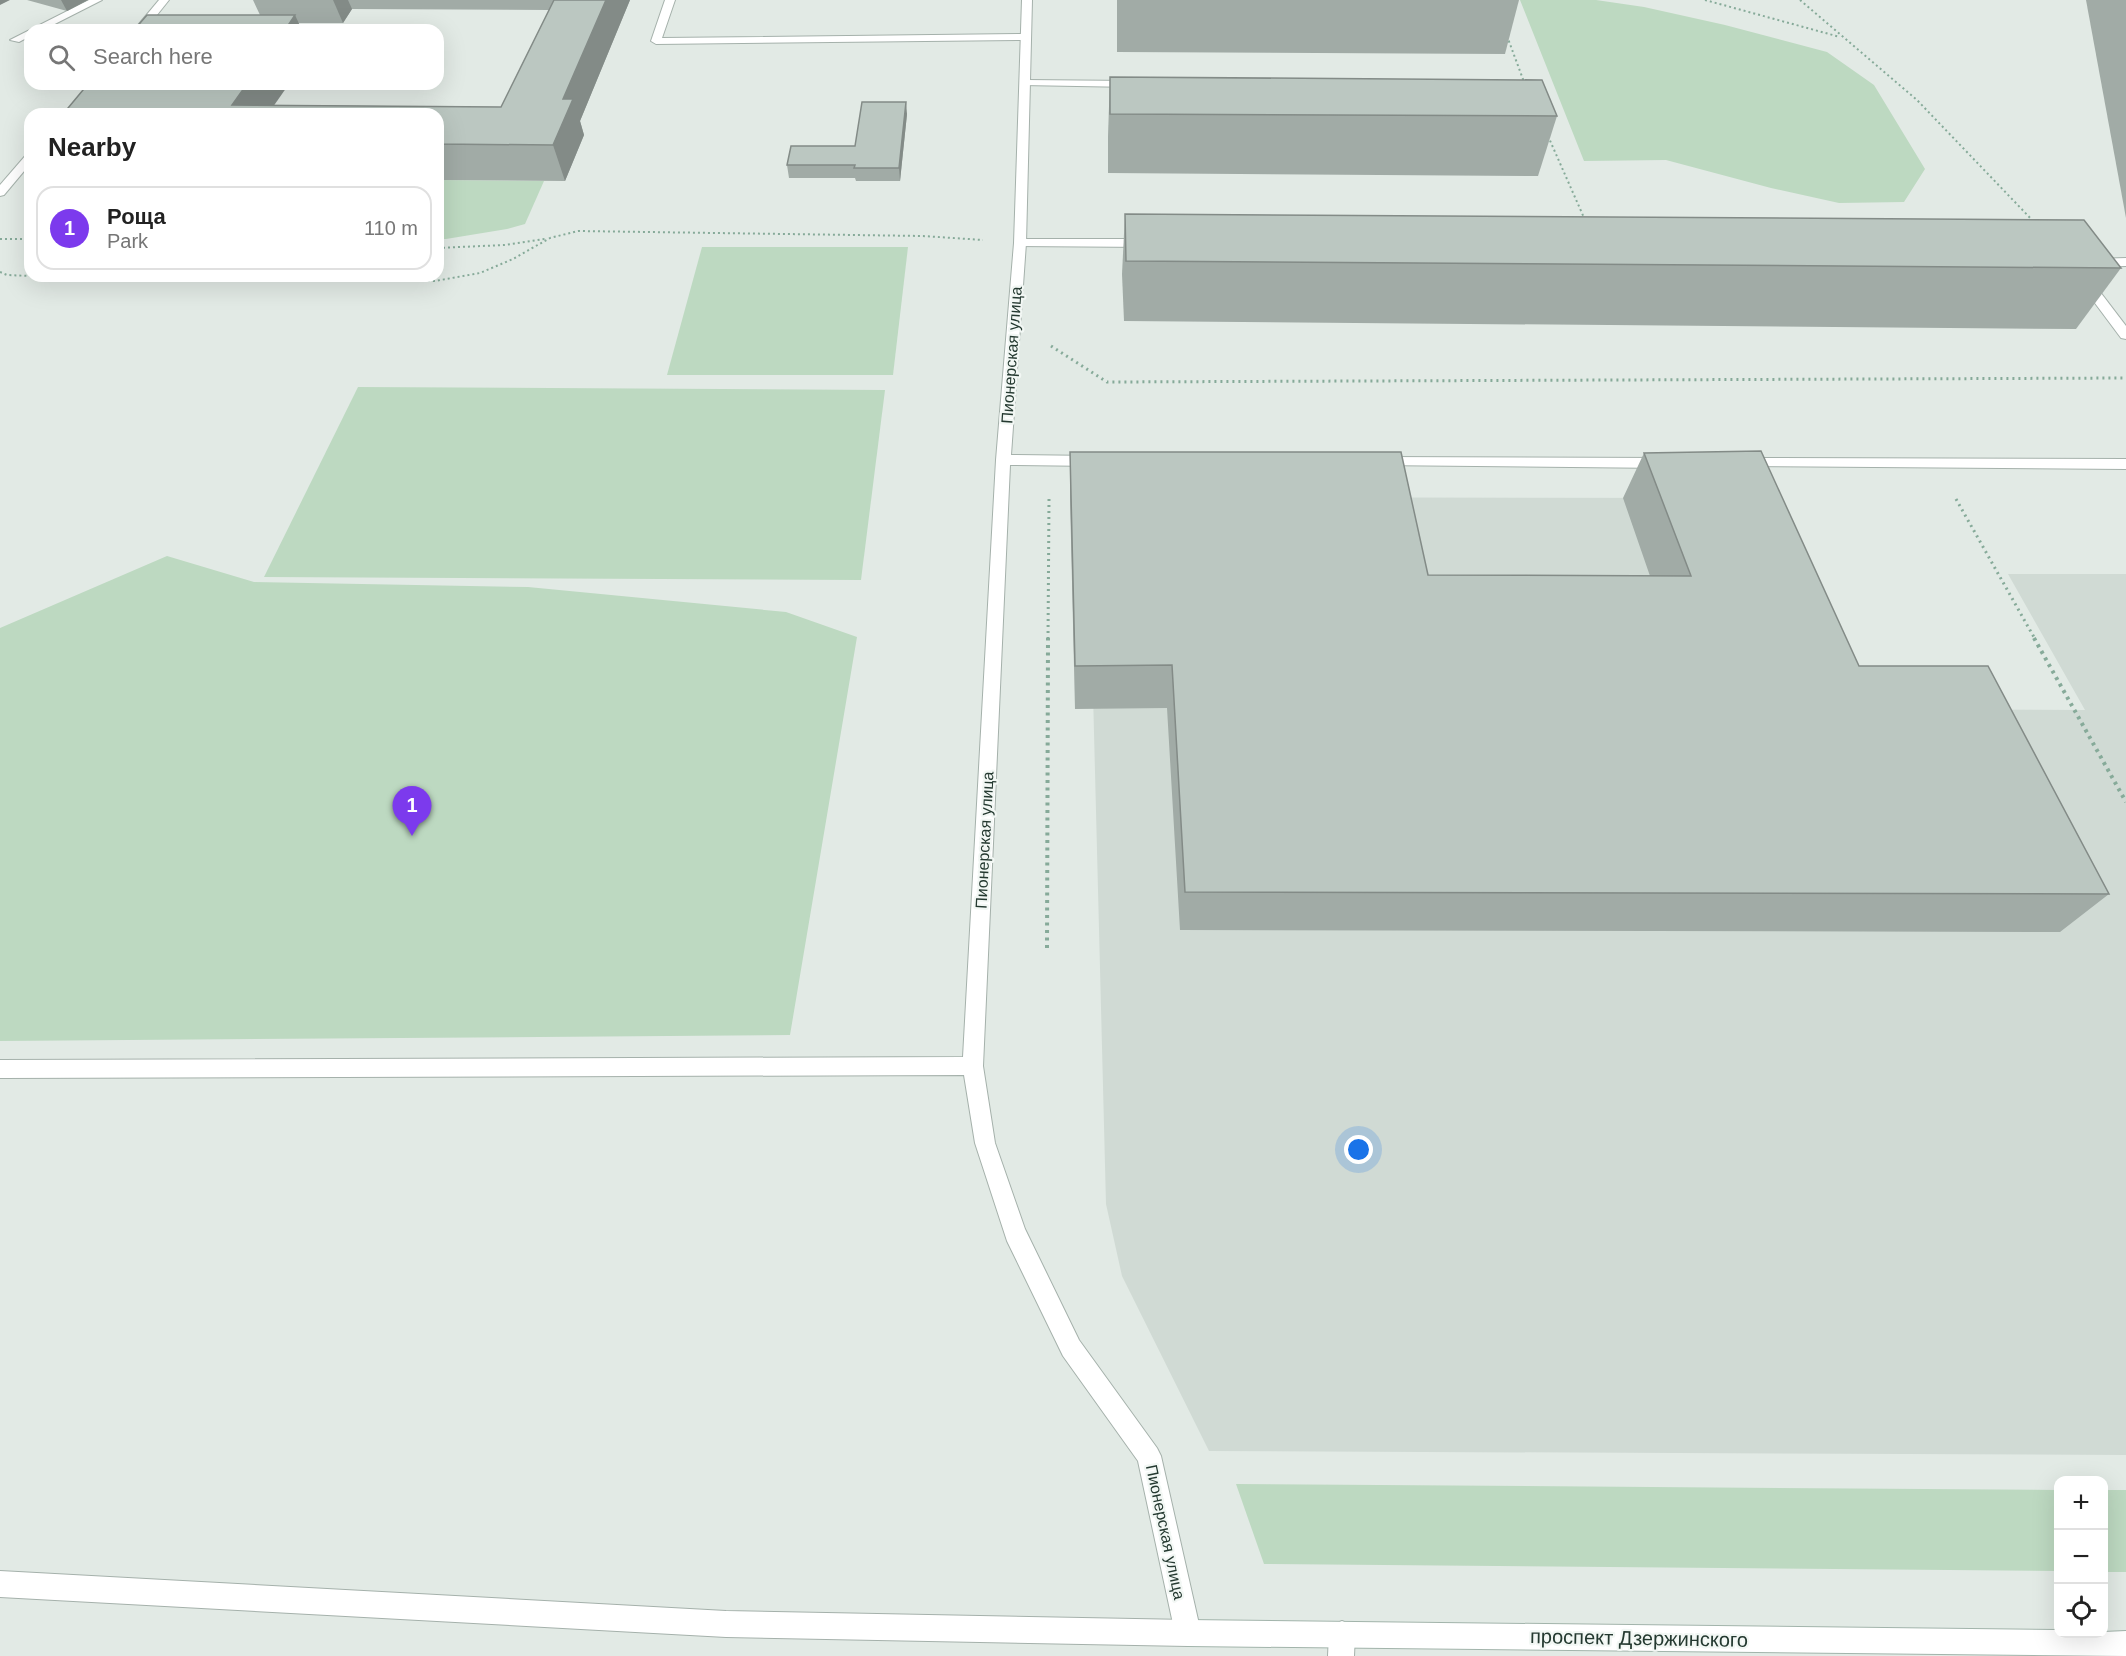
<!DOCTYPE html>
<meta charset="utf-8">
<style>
:root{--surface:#fff;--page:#f2f2f2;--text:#222;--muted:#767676;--line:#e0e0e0;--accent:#7c3aed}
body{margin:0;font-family:Arial,sans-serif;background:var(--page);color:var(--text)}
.controls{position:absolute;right:18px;bottom:18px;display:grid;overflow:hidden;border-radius:12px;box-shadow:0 6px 24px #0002}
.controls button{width:54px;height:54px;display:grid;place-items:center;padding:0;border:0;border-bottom:2px solid var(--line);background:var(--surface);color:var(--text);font:30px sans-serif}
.you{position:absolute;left:1359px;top:1150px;width:21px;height:21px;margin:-15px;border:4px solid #fff;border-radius:50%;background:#1a73e8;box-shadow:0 0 0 9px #1a73e833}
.badge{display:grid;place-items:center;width:39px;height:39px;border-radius:50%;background:var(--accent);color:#fff;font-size:20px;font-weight:700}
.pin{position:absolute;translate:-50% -50px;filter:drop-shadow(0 2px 3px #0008)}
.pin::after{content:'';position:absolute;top:32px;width:21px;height:18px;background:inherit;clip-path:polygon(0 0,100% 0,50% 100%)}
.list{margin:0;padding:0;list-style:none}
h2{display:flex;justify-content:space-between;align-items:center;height:78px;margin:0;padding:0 24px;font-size:26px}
h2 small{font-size:20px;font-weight:400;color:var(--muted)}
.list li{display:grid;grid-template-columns:39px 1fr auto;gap:18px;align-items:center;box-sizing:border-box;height:84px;margin:0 12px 12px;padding:0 12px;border:2px solid var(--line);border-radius:18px}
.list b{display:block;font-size:22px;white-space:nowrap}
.list p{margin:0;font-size:20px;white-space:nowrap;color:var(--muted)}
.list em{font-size:20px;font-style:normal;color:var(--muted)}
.icon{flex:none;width:33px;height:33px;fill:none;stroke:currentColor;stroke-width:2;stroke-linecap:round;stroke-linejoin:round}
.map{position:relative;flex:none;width:2126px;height:1656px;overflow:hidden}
.search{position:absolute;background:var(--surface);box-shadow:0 6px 24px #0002;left:24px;top:24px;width:420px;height:66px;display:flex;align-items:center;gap:15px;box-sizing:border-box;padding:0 21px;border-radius:18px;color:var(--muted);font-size:22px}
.panel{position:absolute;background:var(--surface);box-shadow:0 6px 24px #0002;left:24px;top:108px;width:420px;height:174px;border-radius:18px}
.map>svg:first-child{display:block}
.built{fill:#d0dad4}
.green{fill:#bdd9c1}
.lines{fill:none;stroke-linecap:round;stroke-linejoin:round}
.lane-casing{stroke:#a5b1ab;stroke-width:2}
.street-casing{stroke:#a5b1ab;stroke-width:2}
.secondary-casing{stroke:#a2b4ab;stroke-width:2}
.path-far2{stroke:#86aa99;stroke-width:2;stroke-dasharray:2 3;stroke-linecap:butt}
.path-far1{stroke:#86aa99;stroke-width:3;stroke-dasharray:2 4;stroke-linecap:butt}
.path{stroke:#86aa99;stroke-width:4;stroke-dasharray:3 4.5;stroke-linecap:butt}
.lane{fill:#fff;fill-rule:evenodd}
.street{fill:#fff;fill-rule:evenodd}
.secondary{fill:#fff;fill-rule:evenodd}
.wall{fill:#a1aba6}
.shaded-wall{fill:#838b87}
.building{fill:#bbc7c1;stroke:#838b87;stroke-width:1.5}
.labels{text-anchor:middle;stroke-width:4.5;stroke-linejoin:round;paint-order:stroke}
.street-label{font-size:16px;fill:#243930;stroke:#f2f7f4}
.near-street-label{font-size:20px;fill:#243930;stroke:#f2f7f4}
</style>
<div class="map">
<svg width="2126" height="1656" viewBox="0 0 2126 1656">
<rect width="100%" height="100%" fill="#e2eae5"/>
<path class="built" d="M1088,497L1742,498L1834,709L2085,710L2008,574H2126V1455L1209,1451L1122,1276L1106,1204Z"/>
<g class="green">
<path d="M1520,0H1596L1644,7L1725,25L1827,52L1874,85L1925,169L1904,202L1839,203L1771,188L1666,160L1584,161Z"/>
<path d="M438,180L544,181L525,224L507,229L446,239H438Z"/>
<path d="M702,247H908L893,375H667Z"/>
<path d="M358,387L885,390L861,580L264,577Z"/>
<path d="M167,556L254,582L528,587L786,612L857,637L790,1035L0,1041V628Z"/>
<path d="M1236,1484L2058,1490V1571L1264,1564Z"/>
<rect x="2104" y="1490" width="22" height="82"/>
</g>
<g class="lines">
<defs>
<g id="lane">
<path d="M89,0H102L43,30H30V36L19,42L10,40Z"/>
<path d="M159,0H169L145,30H134Z"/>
<path d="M665,0H675L662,38L1026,34L1031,37L1026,40L656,44L651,41Z"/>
<path d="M1026,80L1132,81L1137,84L1132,87L1022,85V81Z"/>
<path d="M30,154V164L4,195L0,196V185L26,155Z"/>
<path d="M1020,239H1148L1154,243L1148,247L1016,246L1014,243Z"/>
<path d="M2126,258V266L2094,267L2088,263L2094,259Z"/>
<path d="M2083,275L2088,276L2126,326V339L2121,338L2077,279Z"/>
<path d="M0,1571L726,1611L1188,1620L1197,1624L1201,1633L1197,1642L1188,1646L726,1637L0,1597Z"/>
<path d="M1342,1621L1351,1625L1355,1634L1354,1656H1328L1329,1634L1333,1625Z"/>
</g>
<g id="street">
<path d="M1022,0H1032L1026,243L1011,455L1095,456L1102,461L1095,466L1010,465L983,1066L995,1143L1025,1229L1079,1340L1157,1448L1161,1456L1201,1633L1197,1642L1188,1646L1179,1642L1175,1633L1138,1461L1063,1356L1007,1241L975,1143L964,1075L0,1078V1060L963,1057L996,460L1014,243Z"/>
<path d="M1380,457L1665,458L1672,463L1665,468L1375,465L1373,462Z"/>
<path d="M1743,458L2126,459V469L1738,466L1736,463Z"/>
</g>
<path id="secondary" d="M1188,1620L2058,1630V1634L2126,1631V1656L1188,1646L1179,1642L1175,1633L1179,1624Z"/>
</defs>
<use href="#lane" class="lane-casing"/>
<use href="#street" class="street-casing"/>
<use href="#secondary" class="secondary-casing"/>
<g class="path-far2">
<path d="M1705,0L1840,37"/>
<path d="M1800,0L1917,100L2035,223"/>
<path d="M1507,36L1524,82"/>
<path d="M1548,136L1585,220"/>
<path d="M0,239H30"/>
<path d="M438,248L504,245L545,239"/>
<path d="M0,272L7,275L30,276"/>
<path d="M43,276L142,280L435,281L480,273L513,259L550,238L578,231L923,236L983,240"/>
</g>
<g class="path-far1">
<path d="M1051,346L1107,382L2126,378"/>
<path d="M1956,499L2035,639"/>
<path d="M1048,639L1049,499"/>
</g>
<g class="path">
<path d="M2034,638L2126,802"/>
<path d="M1047,948L1048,638"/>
</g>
<use href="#lane" class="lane"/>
<use href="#street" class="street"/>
<use href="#secondary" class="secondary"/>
</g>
<g class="wall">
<path d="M27,0H88L67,11Z"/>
<path d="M253,0H630L580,121L584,135L565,181L438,180V114L274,105L501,107L549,10L352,9L343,23H299L260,15Z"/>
<path d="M1117,0H1519L1505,54L1117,52Z"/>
<path d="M2086,0H2126V218Z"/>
<path d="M1110,77L1557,116L1538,176L1108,173V136Z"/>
<path d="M907,114L900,181H856L855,178H789L787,165L855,146Z"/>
<path d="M1125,214L2121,268L2076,329L1124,321L1122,274Z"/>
<path d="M1070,452L1428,575L1650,576L1623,498L1644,453L1859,666L2109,894L2060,932L1180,930L1167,708L1075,709L1070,497Z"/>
</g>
<g class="shaded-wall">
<path d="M0,0H10L0,5Z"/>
<path d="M61,0H88L67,11Z"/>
<path d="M333,0H348L352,9L343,23Z"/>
<path d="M606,0H630L580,121L584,135L565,181L553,145L563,99Z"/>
<path d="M295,15L302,30H285Z"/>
<path d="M247,84H289L268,114L232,105Z"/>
<path d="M906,102L907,114L900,181L899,168Z"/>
</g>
<g class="building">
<path d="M554,0H606L563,99H573L553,145L438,144V114H63L88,84H247L232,105L501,107Z"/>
<path d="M147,15H295L285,30H134Z"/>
<path d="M1110,77L1542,80L1557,116L1110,114Z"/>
<path d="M862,102H906L899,168H854L855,165H787L791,146H855Z"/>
<path d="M1125,214L2084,220L2121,268L1126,261Z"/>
<path d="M1761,451L1859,666H1988L2109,894L1185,892L1172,665L1075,666L1070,452H1401L1428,575L1691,576L1644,453Z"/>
</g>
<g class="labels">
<g class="street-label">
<text transform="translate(1011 355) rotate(-86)" y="6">Пионерская улица</text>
<text transform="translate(984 840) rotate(-87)" y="6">Пионерская улица</text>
<text transform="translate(1166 1532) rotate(78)" y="6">Пионерская улица</text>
</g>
<g class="near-street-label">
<text transform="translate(1639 1638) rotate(1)" y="7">проспект Дзержинского</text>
</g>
</g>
</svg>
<div class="controls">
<button>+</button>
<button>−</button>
<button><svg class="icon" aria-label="locate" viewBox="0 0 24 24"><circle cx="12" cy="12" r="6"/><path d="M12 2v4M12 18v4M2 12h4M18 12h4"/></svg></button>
</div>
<div class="you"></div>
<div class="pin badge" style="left:412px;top:836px">1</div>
<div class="search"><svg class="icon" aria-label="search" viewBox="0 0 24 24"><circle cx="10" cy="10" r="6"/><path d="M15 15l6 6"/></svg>Search here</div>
<section class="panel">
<h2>Nearby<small></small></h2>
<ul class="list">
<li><span class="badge">1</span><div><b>Роща</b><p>Park</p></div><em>110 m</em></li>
</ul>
</section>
</div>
